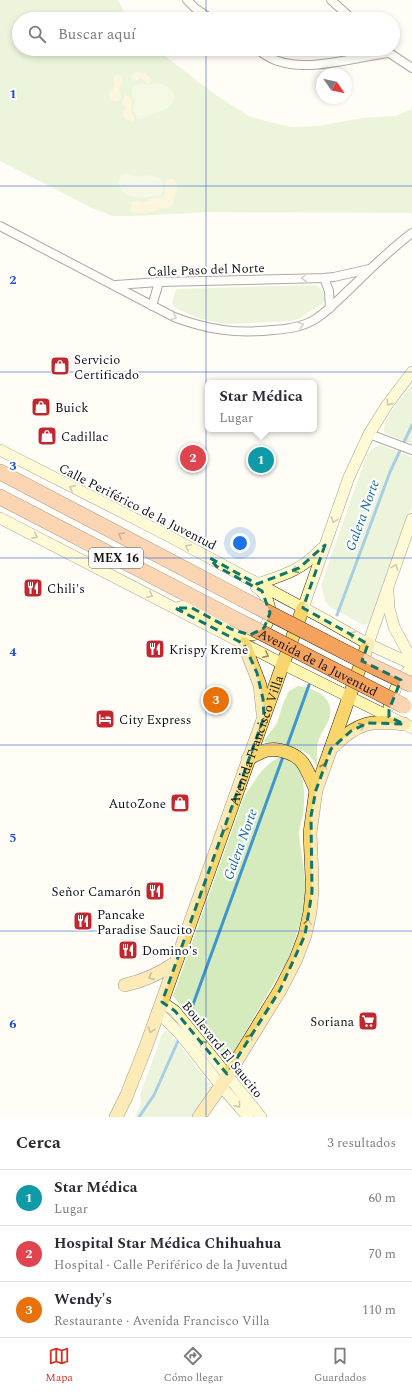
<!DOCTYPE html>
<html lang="es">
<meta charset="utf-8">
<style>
:root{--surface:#fff;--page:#f2f2f3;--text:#2b2b33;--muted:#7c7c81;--line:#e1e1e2;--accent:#d93025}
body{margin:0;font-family:Spectral,serif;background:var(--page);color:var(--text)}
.compass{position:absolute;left:316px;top:68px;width:36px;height:36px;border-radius:50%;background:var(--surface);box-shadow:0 2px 6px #0003;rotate:124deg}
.you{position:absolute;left:240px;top:543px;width:14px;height:14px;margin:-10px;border:3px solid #fff;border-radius:50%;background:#1a73e8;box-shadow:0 0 0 6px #1a73e833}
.badge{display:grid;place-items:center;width:26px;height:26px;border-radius:50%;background:var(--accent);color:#fff;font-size:13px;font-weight:700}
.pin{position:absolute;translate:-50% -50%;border:2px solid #fff;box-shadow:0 1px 4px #0006}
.popup{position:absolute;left:205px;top:380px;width:112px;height:52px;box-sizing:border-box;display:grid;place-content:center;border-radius:6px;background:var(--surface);filter:drop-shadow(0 1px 3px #0005);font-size:13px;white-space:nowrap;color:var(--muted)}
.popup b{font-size:15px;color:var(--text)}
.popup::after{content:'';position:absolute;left:50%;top:100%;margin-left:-8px;border:8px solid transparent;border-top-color:var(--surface)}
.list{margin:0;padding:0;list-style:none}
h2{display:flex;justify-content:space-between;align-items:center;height:52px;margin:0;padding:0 16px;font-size:17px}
h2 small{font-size:13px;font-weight:400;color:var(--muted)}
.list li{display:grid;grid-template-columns:26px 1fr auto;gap:12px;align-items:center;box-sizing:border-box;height:56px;padding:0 16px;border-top:1px solid var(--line)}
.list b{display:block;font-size:15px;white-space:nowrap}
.list p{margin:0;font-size:13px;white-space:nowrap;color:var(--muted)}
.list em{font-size:13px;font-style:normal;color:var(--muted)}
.icon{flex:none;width:22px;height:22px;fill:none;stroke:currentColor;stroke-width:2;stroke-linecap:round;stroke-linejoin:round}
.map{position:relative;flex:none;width:412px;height:1117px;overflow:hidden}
.search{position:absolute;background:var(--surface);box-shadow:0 2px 6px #0003;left:12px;right:12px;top:12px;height:44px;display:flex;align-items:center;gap:10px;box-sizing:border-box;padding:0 14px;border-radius:22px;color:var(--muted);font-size:15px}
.sheet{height:220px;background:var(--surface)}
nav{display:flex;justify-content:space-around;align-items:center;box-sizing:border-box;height:56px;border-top:1px solid var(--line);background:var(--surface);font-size:11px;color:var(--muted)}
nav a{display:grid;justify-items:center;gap:2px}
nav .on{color:var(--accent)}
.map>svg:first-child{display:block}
.green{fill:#d5ebbd}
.sand{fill:#fbeec1}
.pitch{fill:#e6f2cf}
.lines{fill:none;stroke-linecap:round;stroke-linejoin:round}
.stream{stroke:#3f96cf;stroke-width:3}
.street-casing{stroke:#444;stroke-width:10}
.secondary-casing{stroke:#333;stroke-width:12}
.primary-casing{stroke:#222;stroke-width:14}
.highway-casing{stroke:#222;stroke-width:16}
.street{stroke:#fff;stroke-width:8}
.secondary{stroke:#fff6b0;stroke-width:11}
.primary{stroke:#f9d66b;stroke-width:13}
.highway{stroke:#f5a25d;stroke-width:15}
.highway-bridge-casing{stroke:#222;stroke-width:16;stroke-linecap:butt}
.highway-bridge{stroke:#f5a25d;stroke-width:15}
.oneway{stroke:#a0a0a0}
.oneway2{stroke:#948f68}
.oneway3{stroke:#8e613b}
.oneway4{stroke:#917d42}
.marked{fill:none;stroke:#0f766e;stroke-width:3;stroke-dasharray:8 5;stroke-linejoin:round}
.grid{fill:none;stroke:#1d4ed8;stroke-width:1;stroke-opacity:0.55}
.labels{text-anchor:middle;stroke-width:4;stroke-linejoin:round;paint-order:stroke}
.shield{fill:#fff;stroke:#585858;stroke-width:1}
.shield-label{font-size:12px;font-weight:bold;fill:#111}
.street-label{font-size:13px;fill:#111;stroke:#fff}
.poi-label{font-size:13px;fill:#111;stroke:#fff;text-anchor:start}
.water-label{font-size:14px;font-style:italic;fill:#1768a6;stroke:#fff}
.grid-label{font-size:13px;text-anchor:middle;font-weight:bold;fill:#1d4ed8;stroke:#fff;stroke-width:4;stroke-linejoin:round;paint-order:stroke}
</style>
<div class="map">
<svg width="412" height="1117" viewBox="0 0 412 1117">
<rect width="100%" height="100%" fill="#fffdf5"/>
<g class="green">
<path d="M0,0H118L128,19H19V49H156L216,95L249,116L265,121L292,127L319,126L362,118L395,116L410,110L412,106V213L211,212L133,216H113L94,209L0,161Z"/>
<path d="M316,285L324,291L325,298L323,303L300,318L293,321L225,324L197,318L178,309L174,306L172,303L175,292L177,289Z"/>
<path d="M412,385V444L389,435L384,432C382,419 404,395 412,385Z"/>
<path d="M381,445L412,457V507L369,623L363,625L330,607L325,601L321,585L366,457C370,450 373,447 381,445Z"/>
<path d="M298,686C313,688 334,696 330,716C328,724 322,731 319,739C316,747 317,758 317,767C314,761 310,755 305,752C296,747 273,742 263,742L277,723L284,701L289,691Z"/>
<path d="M278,758C283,758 288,757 292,760C306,769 305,801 303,815C302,821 299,827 299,833C300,849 304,865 305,882C307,907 297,935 288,959L227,1063L173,996L244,797C254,782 262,766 278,758Z"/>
<path d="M165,1031L170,1033L212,1087L208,1095L191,1117H135L141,1103L140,1095L159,1043L161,1036Z"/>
</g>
<g class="sand">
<path d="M135,72L145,73L147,76L151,78L152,80L148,84L141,78L135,81L132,80L131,77Z"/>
<path d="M117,74L121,76L123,79L122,83L120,85L119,88L121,96L118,101H115L110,99L109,95L114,86L113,78Z"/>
<path d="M125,95L132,98L131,111L135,117L134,120L132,121L125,119L123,115L126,107L122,102Z"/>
<path d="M167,179H173C179,184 177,191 173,197L174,202C170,209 167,209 159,208C154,213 136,215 130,211L132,202L135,201L143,203L150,199L161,198L165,195V186Z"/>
</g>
<g class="pitch">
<path d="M142,83L147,85C150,85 153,83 156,83C168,84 183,96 169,107C165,111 160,111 155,113C149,116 144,119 137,119L136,114L133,111C134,103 137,102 132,94C132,87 135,84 142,83Z"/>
<path d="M126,173L139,177C147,173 163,174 163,186C163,189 163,192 161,195C157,198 154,196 149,197C136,200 121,196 118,181L121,175Z"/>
</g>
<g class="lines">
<g class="stream">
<path d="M337,615L390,472L412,425"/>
<path d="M286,749L309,685"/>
<path d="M191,1010L284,754"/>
<path d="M139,1117L154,1095L178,1041"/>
</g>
<defs>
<g id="street">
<path d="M187,0L195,8L211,19"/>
<path d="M331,0L352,19"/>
<path d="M256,49C263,53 270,59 278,61C309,72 356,57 388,53"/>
<path d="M385,50L412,68"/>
<path d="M0,226L174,317C208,330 237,334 273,330C288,329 304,327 317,318C330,309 341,297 353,286C372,267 391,249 412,233"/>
<path d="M324,278L329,291L330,308"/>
<path d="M116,285L159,282L324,278L334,277L369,269"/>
<path d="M152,306L159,282"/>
<path d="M369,434L412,450"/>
</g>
<g id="secondary">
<path d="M0,450L163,533L324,619L368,644L412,664"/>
<path d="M0,518L283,664L412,728"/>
<path d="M257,584C284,575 302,570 321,549"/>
<path d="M388,592L389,608L394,627L412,660"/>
<path d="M176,608L184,606L192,608L243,634C248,635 254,636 258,633C276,622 272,597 256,587"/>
<path d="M303,608L349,477L369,434L387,405L412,372"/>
<path d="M368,644L412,519"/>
<path d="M389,706C393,692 400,677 412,668"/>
<path d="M162,1002L175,1011L185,1023L261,1117"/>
<path d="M158,1012L181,1035L221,1086L248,1117"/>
</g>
<g id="primary">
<path d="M244,644L260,685L263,713"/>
<path d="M334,746C357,722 372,720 404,724"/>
<path d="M248,759C264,750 271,746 289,753C294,755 298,757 302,762C308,770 311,780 316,790"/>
<path d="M125,985C144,981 159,974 175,963"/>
<path id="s1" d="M116,1117L126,1097L145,1049L303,608"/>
<path d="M199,1117L221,1086L280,990L296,959L305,935L310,912L312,892V877L310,833L316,790L368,644"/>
</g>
<g id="highway">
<path d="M0,472L242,599"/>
<path d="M0,497L233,618"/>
</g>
</defs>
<use href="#street" class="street-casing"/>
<use href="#secondary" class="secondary-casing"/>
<use href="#primary" class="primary-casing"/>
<use href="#highway" class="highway-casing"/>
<use href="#street" class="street"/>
<use href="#secondary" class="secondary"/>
<use href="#primary" class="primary"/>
<use href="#highway" class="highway"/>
<defs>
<g id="highway-bridge">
<path d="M242,599L376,668L412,685"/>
<path id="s2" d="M233,618L404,706"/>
</g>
</defs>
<use href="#highway-bridge" class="highway-bridge-casing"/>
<use href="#highway-bridge" class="highway-bridge"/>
</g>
<defs><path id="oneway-chevron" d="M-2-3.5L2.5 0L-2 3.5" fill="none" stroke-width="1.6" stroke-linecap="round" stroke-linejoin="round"/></defs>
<g class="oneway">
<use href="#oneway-chevron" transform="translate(304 278) rotate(179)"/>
<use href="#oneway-chevron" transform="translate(174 317) rotate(23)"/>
<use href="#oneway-chevron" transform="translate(301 325) rotate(-17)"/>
</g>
<g class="oneway2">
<use href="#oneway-chevron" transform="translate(389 403) rotate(125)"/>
<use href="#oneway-chevron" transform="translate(72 488) rotate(-153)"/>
<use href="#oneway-chevron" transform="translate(334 520) rotate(110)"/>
<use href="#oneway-chevron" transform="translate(35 536) rotate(27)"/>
<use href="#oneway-chevron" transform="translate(188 547) rotate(-152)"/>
<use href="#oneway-chevron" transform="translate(395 567) rotate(-70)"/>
<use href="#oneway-chevron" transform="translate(295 570) rotate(154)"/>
<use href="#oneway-chevron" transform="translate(150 595) rotate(27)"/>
<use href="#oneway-chevron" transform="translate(352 634) rotate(-151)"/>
<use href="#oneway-chevron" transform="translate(266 655) rotate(27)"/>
<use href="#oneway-chevron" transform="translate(202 1043) rotate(-130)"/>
<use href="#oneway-chevron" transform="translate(238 1105) rotate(49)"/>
</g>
<use class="oneway3" href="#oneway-chevron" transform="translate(121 535) rotate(-152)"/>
<g class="oneway4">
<use href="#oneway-chevron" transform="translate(362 726) rotate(-23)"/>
<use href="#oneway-chevron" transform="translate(324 766) rotate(-69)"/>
<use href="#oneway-chevron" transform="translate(224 829) rotate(110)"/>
<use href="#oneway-chevron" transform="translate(308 922) rotate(-79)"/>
<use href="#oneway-chevron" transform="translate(151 977) rotate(156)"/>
<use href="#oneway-chevron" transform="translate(151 1030) rotate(109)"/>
<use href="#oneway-chevron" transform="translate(250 1037) rotate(-58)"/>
</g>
<path d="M0 0H412V1117H0ZM325,545L303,608L368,644L362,661L401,680L389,710V717L404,724L368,723L351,731L331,749L316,790L311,816L312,892L305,935L280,990L227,1074L175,1011L162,1002L264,717L263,699L257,673L244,644L175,608H192L231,629L250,635L264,628L270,613L262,591L216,566L210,558L257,584L299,568Z" fill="#fffdf5" fill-opacity=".55" fill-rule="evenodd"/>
<path class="marked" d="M325,545L303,608L368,644L362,661L401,680L389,710V717L404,724L368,723L351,731L331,749L316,790L311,816L312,892L305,935L280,990L227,1074L175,1011L162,1002L264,717L263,699L257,673L244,644L175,608H192L231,629L250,635L264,628L270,613L262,591L216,566L210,558L257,584L299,568Z"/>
<path class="grid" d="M206,0V19M206,49V1117M0,186H412M0,372H412M0,558H412M0,745H412M0,931H412"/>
<defs>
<symbol id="shop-square" viewBox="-11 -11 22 22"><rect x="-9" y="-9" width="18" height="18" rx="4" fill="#c4262e" stroke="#fff"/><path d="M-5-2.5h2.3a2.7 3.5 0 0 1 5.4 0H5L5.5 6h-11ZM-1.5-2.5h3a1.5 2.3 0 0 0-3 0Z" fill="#fff"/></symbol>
<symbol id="restaurant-square" viewBox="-11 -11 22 22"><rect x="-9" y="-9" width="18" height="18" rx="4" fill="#c4262e" stroke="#fff"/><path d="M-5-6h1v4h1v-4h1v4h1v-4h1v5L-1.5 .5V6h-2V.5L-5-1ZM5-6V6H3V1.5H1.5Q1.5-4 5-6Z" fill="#fff"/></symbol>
<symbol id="hotel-square" viewBox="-11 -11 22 22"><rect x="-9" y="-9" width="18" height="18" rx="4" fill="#c4262e" stroke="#fff"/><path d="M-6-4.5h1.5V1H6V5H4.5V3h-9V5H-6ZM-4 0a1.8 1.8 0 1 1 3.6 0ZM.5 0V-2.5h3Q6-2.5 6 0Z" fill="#fff"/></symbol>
<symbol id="supermarket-square" viewBox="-11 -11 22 22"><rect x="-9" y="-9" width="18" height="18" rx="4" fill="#c4262e" stroke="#fff"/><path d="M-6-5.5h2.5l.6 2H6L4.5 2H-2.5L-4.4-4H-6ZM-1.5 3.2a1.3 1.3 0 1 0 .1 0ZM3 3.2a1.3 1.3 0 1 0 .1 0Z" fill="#fff"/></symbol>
</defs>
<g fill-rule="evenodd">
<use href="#shop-square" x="49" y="355" width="22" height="22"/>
<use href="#shop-square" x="30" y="396" width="22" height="22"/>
<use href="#shop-square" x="36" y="425" width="22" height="22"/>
<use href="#restaurant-square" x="22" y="577" width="22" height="22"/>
<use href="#restaurant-square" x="144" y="638" width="22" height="22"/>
<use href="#hotel-square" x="94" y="708" width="22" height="22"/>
<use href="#shop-square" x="169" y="792" width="22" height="22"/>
<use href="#restaurant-square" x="144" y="880" width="22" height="22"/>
<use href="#restaurant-square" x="72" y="910" width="22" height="22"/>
<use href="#restaurant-square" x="117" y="939" width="22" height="22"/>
<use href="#supermarket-square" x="357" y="1010" width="22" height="22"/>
</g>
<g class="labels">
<rect class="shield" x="89" y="548" width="54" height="20" rx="3"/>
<g class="shield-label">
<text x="116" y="562">MEX 16</text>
</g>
<g class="street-label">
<text transform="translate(206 269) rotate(-2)" y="5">Calle Paso del Norte</text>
<text transform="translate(138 506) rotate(27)" y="5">Calle Periférico de la Juventud</text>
<text dy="5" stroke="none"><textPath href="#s2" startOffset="96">Avenida de la Juventud</textPath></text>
<text dy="5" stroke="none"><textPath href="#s1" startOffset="402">Avenida Francisco Villa</textPath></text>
<text transform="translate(223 1049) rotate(51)" y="5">Boulevard El Saucito</text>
</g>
<g class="poi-label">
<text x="74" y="364">Servicio<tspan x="74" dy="15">Certificado</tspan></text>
<text x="55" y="412">Buick</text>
<text x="61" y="441">Cadillac</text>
<text x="47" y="593">Chili's</text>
<text x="169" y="654">Krispy Kreme</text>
<text x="119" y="724">City Express</text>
<text x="166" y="808" text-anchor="end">AutoZone</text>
<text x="141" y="896" text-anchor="end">Señor Camarón</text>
<text x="97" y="919">Pancake<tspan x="97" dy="15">Paradise Saucito</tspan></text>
<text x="142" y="955">Domino's</text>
<text x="354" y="1026" text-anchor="end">Soriana</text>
</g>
<g class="water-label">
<text transform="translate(362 515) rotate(-70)" y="5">Galera Norte</text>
<text transform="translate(240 844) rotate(-70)" y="5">Galera Norte</text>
</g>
</g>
<g class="grid-label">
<text x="13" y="98">1</text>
<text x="13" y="284">2</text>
<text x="13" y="470">3</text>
<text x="13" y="656">4</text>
<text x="13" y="842">5</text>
<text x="13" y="1028">6</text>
</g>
</svg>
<svg class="compass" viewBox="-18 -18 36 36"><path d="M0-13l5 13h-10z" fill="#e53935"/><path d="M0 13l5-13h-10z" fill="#7c7c81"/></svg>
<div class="you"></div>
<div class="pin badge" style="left:261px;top:460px;background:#0f9aa8">1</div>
<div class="popup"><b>Star Médica</b>Lugar</div>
<div class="pin badge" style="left:193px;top:458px;background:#e0444e">2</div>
<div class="pin badge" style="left:216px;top:700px;background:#e8710a">3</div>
<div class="search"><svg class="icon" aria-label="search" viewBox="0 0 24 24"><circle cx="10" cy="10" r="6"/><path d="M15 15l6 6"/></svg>Buscar aquí</div>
</div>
<section class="sheet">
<h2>Cerca<small>3 resultados</small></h2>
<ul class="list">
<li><span class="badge" style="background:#0f9aa8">1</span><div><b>Star Médica</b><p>Lugar</p></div><em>60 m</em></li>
<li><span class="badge" style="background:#e0444e">2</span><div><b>Hospital Star Médica Chihuahua</b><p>Hospital · Calle Periférico de la Juventud</p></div><em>70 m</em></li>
<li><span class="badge" style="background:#e8710a">3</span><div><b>Wendy's</b><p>Restaurante · Avenida Francisco Villa</p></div><em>110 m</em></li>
</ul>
</section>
<nav>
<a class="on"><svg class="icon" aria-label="map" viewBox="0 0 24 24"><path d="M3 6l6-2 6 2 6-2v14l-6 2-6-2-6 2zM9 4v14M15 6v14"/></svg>Mapa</a>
<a><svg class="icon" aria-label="directions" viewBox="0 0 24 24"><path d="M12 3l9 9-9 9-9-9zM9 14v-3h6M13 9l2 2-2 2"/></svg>Cómo llegar</a>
<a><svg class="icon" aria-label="saved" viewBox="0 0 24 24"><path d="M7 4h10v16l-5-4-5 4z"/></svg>Guardados</a>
</nav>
